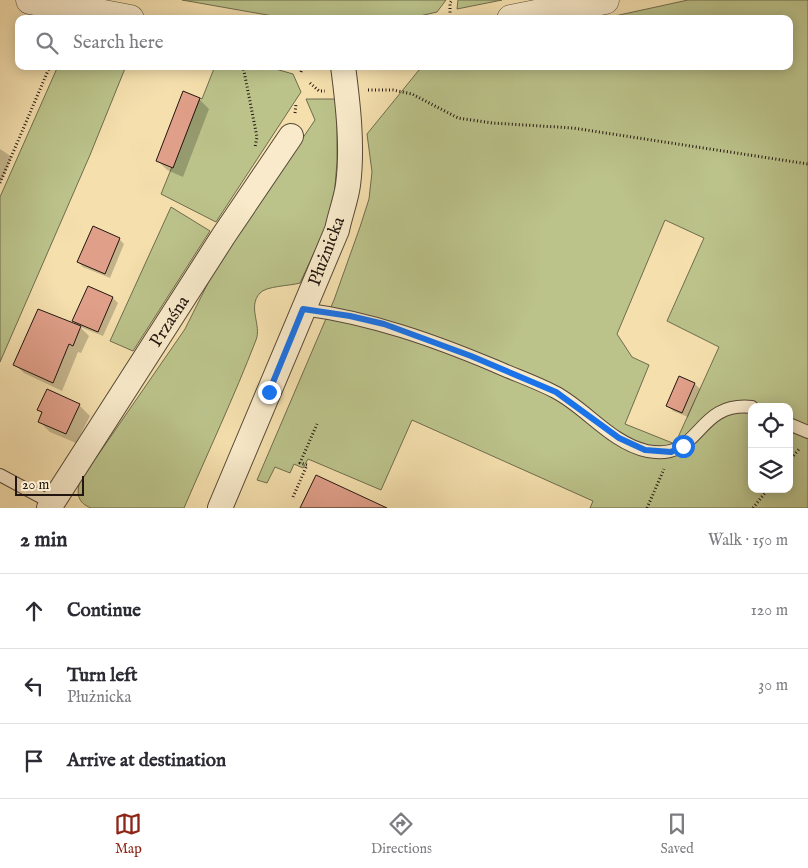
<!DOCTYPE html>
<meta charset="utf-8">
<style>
:root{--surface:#fff;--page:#f7f7f7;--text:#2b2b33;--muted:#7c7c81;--line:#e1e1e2;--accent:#8f2418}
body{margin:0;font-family:"IM FELL English",serif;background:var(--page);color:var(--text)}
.controls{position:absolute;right:15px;bottom:15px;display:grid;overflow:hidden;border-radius:10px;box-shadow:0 2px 12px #0003}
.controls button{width:45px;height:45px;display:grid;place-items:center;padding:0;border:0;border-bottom:1px solid var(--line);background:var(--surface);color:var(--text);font:25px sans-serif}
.scale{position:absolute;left:15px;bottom:12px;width:69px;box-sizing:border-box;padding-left:5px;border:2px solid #231610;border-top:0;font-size:14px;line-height:18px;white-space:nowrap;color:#231610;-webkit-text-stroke:4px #f8eaca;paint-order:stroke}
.stop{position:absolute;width:15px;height:15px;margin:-11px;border:4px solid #1a73e8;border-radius:50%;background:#fff}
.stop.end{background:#1a73e8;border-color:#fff;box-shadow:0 1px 5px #0008}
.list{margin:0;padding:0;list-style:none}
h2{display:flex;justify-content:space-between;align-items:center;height:65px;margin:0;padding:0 20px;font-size:21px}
h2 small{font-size:16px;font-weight:400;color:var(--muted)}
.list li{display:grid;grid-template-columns:32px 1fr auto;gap:15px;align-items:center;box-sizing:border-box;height:75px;padding:0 20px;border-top:1px solid var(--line)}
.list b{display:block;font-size:19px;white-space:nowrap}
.list p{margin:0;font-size:16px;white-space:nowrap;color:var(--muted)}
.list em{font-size:16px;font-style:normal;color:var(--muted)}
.icon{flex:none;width:28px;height:28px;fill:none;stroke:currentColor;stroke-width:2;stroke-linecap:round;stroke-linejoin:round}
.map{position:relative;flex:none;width:808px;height:508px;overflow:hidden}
.search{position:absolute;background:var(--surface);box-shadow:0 2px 12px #0003;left:15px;right:15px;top:15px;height:55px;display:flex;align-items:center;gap:12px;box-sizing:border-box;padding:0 18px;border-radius:10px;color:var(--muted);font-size:19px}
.sheet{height:290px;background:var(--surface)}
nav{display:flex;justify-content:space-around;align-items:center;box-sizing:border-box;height:70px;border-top:1px solid var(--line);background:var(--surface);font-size:14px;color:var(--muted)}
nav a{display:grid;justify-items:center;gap:2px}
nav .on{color:var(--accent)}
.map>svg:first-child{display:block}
.green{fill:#bbc28a;stroke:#6f6c4d;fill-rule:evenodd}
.shadow{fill:#0003}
.building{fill:#e09f89;stroke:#231610}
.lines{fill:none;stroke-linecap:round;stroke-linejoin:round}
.service-casing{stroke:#574837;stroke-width:14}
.minor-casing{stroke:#574837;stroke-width:26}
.tertiary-casing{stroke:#574837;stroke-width:29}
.path{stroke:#231610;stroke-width:3;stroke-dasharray:1 2.5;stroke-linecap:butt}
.service{stroke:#f8eaca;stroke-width:12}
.minor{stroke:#f8eaca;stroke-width:24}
.tertiary{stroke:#f8eaca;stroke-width:28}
.route{stroke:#1a73e8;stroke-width:6}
.labels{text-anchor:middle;stroke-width:4.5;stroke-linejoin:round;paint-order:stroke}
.street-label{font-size:18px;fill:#231610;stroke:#f8eaca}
</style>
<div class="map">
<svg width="808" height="508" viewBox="0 0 808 508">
<rect width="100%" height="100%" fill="#f4dfad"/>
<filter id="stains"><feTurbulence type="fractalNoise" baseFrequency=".004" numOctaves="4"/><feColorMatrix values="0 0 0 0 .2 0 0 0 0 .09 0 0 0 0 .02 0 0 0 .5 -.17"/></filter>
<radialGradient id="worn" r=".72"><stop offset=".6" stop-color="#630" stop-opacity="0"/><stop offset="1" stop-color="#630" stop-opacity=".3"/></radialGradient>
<g class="green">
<path d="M182,0H446L437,12L407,19H290Z"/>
<path d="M458,0H502L457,9Z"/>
<path d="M688,0H808V508H590L593,501L412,420L381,490L308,459L303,468L294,464L290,473L275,467L267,483L257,480L334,300L360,227L369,199L372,172L367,134L419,70L424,66H789V19H601ZM665,220L704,238L667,321L719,347L675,444L625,424L649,365L632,357L617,334ZM752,407H789V489H752Z"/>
<path d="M58,66H126L90,155L0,362V197Z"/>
<path d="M215,66H265L293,74L301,92L216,222L161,194L200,98L202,99Z"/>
<path d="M306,99H337V162L334,199L325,229L300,283C289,286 266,286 260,293C247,307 262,325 256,340C234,397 208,452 184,508H91C78,503 76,494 80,481L185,329L218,263L315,120Z"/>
<path d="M171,207L210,231L133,351L110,341Z"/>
</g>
<g class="shadow">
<path d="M199,99L209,109L183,177L167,170L157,160Z"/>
<path d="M0,149L12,157L0,184Z"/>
<path d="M93,227L119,239L124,244L110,278L83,267L78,262Z"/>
<path d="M113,298L118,303L103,336L78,326L73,321Z"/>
<path d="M80,327L89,336L81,353L78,352L62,391L24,373L15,365Z"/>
<path d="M680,378L695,384L700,389L688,417L673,411L668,406Z"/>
<path d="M47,391L80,406L90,416L76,443L50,432L40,422L43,414L39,410Z"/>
</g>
<g class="building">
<path d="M183,91L200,98L173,168L156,161Z"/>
<path d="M93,226L120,238L105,274L77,262Z"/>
<path d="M88,286L113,297L98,332L72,321Z"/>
<path d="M38,309L81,326L73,346L69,344L53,383L13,365Z"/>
<path d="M679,376L695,383L682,413L666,406Z"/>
<path d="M47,389L80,404L66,434L38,422L42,412L37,410Z"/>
<path d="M316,475L387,508H300Z"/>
</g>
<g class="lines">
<defs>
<g id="service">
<path d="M303,309C371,318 433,340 495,366C515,375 536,382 555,392C586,408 611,443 647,451C702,462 694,401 752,407"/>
<path d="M789,424L808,432"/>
<path d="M0,475L52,503"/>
</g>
<g id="minor">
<path d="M49,508L224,235L291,136"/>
<path d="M220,508L337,230C340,215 346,200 348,185C353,147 348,104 343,66"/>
</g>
<g id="tertiary">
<path d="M30,0L130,19"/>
<path d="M511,19L605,0"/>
</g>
</defs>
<use href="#service" class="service-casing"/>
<use href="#minor" class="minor-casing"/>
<use href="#tertiary" class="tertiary-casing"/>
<g class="path">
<path d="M450,16V3L452,0"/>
<path d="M243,66L257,137L255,147"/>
<path d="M301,72L303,66"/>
<path d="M310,83L319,91H325"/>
<path d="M368,90H393L412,94L458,118L492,123L573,128L808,164"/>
<path d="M295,113L296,104"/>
<path d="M0,183L50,66"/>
<path d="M789,461L800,448"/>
<path d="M293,497L307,465L300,463L317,424"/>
<path d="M647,508L664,469"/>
<path d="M753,508L768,489"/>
</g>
<use href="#service" class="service"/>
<use href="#minor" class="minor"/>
<use href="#tertiary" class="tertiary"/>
</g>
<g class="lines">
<path class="route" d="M269,392L303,309L350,316L384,324L471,356L556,392L619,438L645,450L671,452L683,446"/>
</g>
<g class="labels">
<g class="street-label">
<text transform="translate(326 251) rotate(-69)" y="6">Płużnicka</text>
<text transform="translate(169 321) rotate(-57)" y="6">Przaśna</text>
</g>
</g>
<rect width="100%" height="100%" filter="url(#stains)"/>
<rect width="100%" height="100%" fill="url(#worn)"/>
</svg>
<div class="controls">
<button><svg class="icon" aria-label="locate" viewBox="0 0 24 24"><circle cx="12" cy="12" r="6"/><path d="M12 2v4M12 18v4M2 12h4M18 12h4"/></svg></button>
<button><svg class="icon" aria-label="layers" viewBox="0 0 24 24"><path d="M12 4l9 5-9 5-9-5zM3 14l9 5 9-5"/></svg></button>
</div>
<div class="scale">20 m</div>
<div class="stop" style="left:683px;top:446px"></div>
<div class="stop end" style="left:269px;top:392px"></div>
<div class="search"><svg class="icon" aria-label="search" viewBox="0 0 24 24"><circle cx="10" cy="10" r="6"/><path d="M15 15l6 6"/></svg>Search here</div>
</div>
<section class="sheet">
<h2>2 min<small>Walk · 150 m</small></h2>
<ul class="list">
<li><svg class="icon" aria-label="ahead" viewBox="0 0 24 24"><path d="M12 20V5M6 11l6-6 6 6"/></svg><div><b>Continue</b></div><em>120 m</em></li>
<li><svg class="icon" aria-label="left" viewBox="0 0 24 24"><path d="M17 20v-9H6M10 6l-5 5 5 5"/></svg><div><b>Turn left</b><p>Płużnicka</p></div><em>30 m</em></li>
<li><svg class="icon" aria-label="arrive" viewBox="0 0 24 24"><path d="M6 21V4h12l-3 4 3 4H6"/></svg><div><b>Arrive at destination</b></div></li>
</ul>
</section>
<nav>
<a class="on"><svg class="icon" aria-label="map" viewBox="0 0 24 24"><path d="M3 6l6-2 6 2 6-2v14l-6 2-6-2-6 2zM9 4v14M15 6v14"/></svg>Map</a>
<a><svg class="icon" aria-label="directions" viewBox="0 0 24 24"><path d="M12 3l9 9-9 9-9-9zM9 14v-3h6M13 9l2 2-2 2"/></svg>Directions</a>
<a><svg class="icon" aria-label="saved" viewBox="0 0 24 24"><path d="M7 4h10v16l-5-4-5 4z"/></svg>Saved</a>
</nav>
